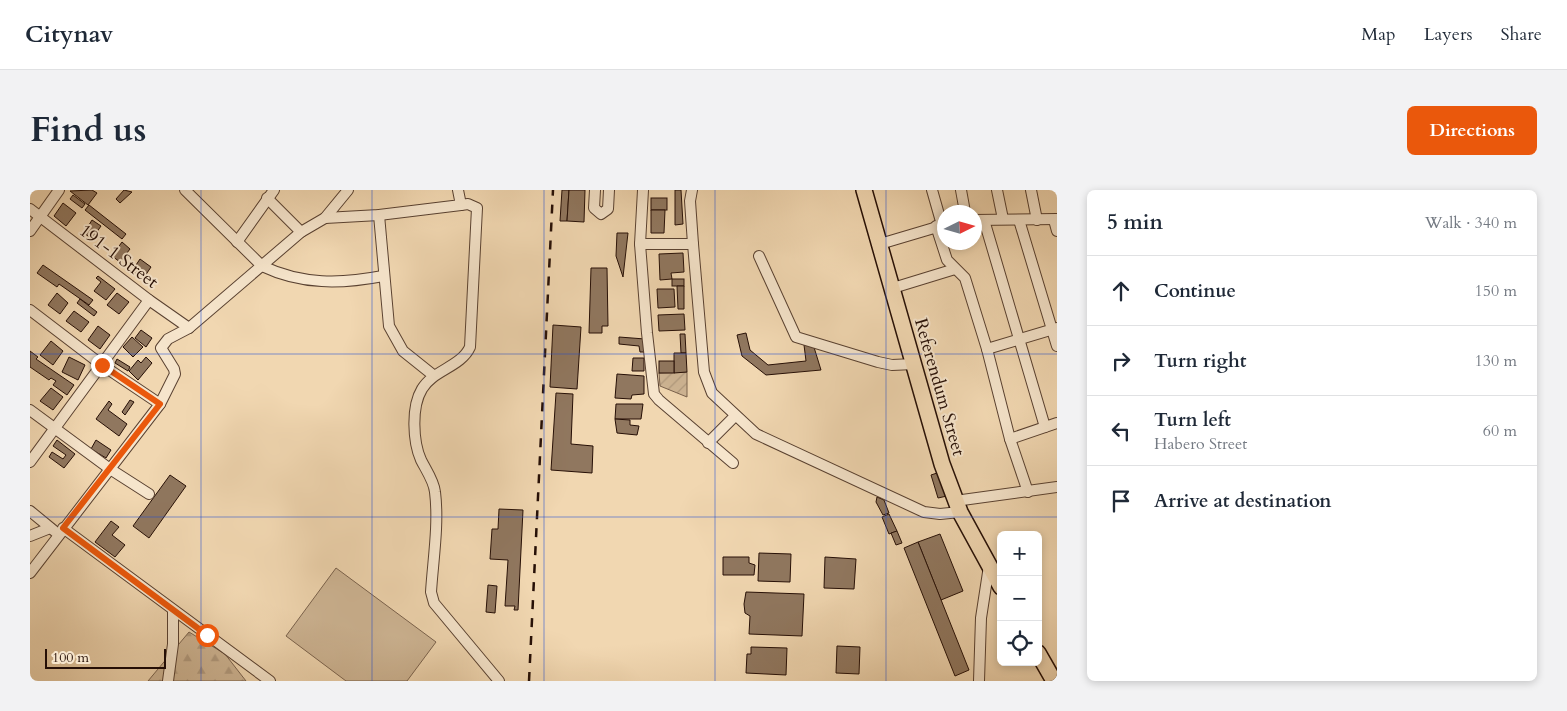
<!DOCTYPE html>
<meta charset="utf-8">
<style>
:root{--surface:#fff;--page:#f2f2f3;--text:#1f2937;--muted:#747a83;--line:#e0e1e3;--accent:#ea580c}
body{margin:0;font-family:Cardo,serif;background:var(--page);color:var(--text)}
.controls{position:absolute;right:15px;bottom:15px;display:grid;overflow:hidden;border-radius:8px;box-shadow:0 2px 8px #0003}
.controls button{width:45px;height:45px;display:grid;place-items:center;padding:0;border:0;border-bottom:1px solid var(--line);background:var(--surface);color:var(--text);font:25px sans-serif}
.compass{position:absolute;left:907px;top:15px;width:45px;height:45px;border-radius:50%;background:var(--surface);box-shadow:0 2px 8px #0003;rotate:85deg}
.scale{position:absolute;left:15px;bottom:12px;width:121px;box-sizing:border-box;padding-left:5px;border:2px solid #260f06;border-top:0;font-size:14px;line-height:18px;white-space:nowrap;color:#260f06;-webkit-text-stroke:4px #f6e5cc;paint-order:stroke}
.stop{position:absolute;width:15px;height:15px;margin:-11px;border:4px solid #ea580c;border-radius:50%;background:#fff}
.stop.end{background:#ea580c;border-color:#fff;box-shadow:0 1px 5px #0008}
.list{margin:0;padding:0;list-style:none}
h2{display:flex;justify-content:space-between;align-items:center;height:65px;margin:0;padding:0 20px;font-size:21px}
h2 small{font-size:16px;font-weight:400;color:var(--muted)}
.list li{display:grid;grid-template-columns:32px 1fr auto;gap:15px;align-items:center;box-sizing:border-box;height:70px;padding:0 20px;border-top:1px solid var(--line)}
.list b{display:block;font-size:19px;white-space:nowrap}
.list p{margin:0;font-size:16px;white-space:nowrap;color:var(--muted)}
.list em{font-size:16px;font-style:normal;color:var(--muted)}
.icon{flex:none;width:28px;height:28px;fill:none;stroke:currentColor;stroke-width:2;stroke-linecap:round;stroke-linejoin:round}
.map{position:relative;flex:none;width:1027px;height:491px;overflow:hidden;border-radius:8px}
header{display:flex;align-items:center;gap:30px;box-sizing:border-box;height:70px;padding:0 25px;background:var(--surface);border-bottom:1px solid var(--line)}
header strong{font-size:24px}
nav{display:flex;gap:28px;margin-inline-start:auto;font-size:18px}
.intro{display:flex;align-items:center;justify-content:space-between;box-sizing:border-box;height:120px;padding:0 30px}
h1{margin:0;font-size:35px}
.button{padding:12px 22px;border-radius:8px;background:var(--accent);color:#fff;font-size:18px;font-weight:700}
main{display:flex;gap:30px;padding:0 30px}
aside{flex:1;background:var(--surface);border-radius:8px;box-shadow:0 2px 8px #0003}
.map>svg:first-child{display:block}
.forest{fill:url(#forest-firs);stroke:#7a624d}
.garden{fill:url(#garden-furrows);stroke:#7a624d}
.pitch{fill:#ceb594;stroke:#7a624d}
.building{fill:#90775f;stroke:#260f06}
.lines{fill:none;stroke-linecap:round;stroke-linejoin:round}
.minor-casing{stroke:#594131;stroke-width:12}
.highway-casing{stroke:#260f06;stroke-width:18}
.minor{stroke:#f6e5cc;stroke-width:10}
.highway{stroke:#f1d7b1;stroke-width:15}
.rail{stroke:#260f06;stroke-width:2.5;stroke-dasharray:9 9;stroke-linecap:butt}
.route{stroke:#ea580c;stroke-width:6}
.grid{fill:none;stroke:#1d4ed8;stroke-width:1;stroke-opacity:0.55}
.labels{text-anchor:middle;stroke-width:4;stroke-linejoin:round;paint-order:stroke}
.street-label{font-size:18px;fill:#260f06;stroke:#f6e5cc}
</style>
<header>
<strong>Citynav</strong>
<nav><a>Map</a><a>Layers</a><a>Share</a></nav>
</header>
<div class="intro"><h1>Find us</h1><a class="button">Directions</a></div>
<main>
<div class="map">
<svg width="1027" height="491" viewBox="0 0 1027 491">
<defs>
<pattern id="forest-firs" width="22" height="20" patternUnits="userSpaceOnUse" patternTransform="scale(1.25)"><rect width="22" height="20" fill="#ceb594"/><path d="M5 1l3.5 6h-7zM16 11l3.5 6h-7z" fill="#b19a7e"/></pattern>
<pattern id="garden-furrows" width="10" height="10" patternUnits="userSpaceOnUse" patternTransform="scale(1.25)"><rect width="10" height="10" fill="#ceb594"/><path d="M-1 1l2-2M0 10L10 0M9 11l2-2" fill="none" stroke="#b19a7e"/></pattern>
</defs>
<rect width="100%" height="100%" fill="#f1d7b1"/>
<filter id="stains"><feTurbulence type="fractalNoise" baseFrequency=".004" numOctaves="4"/><feColorMatrix values="0 0 0 0 .2 0 0 0 0 .09 0 0 0 0 .02 0 0 0 .5 -.17"/></filter>
<radialGradient id="worn" r=".72"><stop offset=".6" stop-color="#630" stop-opacity="0"/><stop offset="1" stop-color="#630" stop-opacity=".3"/></radialGradient>
<path class="forest" d="M159,442L195,464L216,491H118Z"/>
<path class="garden" d="M657,182V207L630,196L629,183Z"/>
<path class="pitch" d="M306,378L406,452L377,491H316L256,446Z"/>
<g class="building">
<path d="M62,0L67,3L58,15L40,1Z"/>
<path d="M94,0L102,2L90,13L86,9Z"/>
<path d="M532,0H539L537,31H530Z"/>
<path d="M539,0H555L554,32L537,31Z"/>
<path d="M645,0H651L653,34L645,35Z"/>
<path d="M43,5L55,14L52,18L40,9Z"/>
<rect x="621" y="8" width="16" height="12"/>
<path d="M33,13L46,23L36,36L24,26Z"/>
<path d="M59,15L96,44L92,49L55,20Z"/>
<path d="M621,20H635L634,43H621Z"/>
<path d="M62,30L71,36L62,49L54,43Z"/>
<path d="M587,43H598L593,87L586,66Z"/>
<path d="M92,52L100,59L90,72L82,66Z"/>
<path d="M653,63L654,82L641,83L642,89L630,90L629,64Z"/>
<path d="M110,69L121,77L113,89L102,81Z"/>
<path d="M13,75L63,110L59,115L29,94L27,97L7,83Z"/>
<path d="M561,78H577L578,136H572V143H559Z"/>
<path d="M68,86L85,99L76,110L64,101L71,92L66,88Z"/>
<rect x="642" y="89" width="12" height="7"/>
<path d="M647,96H654V119H648Z"/>
<path d="M627,99H644L645,117L628,118Z"/>
<path d="M27,103L38,113L30,124L18,115Z"/>
<path d="M87,103L99,112L89,124L77,115Z"/>
<path d="M50,109L67,122L64,126L47,113Z"/>
<path d="M44,121L59,132L51,142L36,131Z"/>
<path d="M654,124L655,140L629,141L628,125Z"/>
<path d="M523,135L551,137L547,199L520,197Z"/>
<path d="M68,136L80,145L70,159L58,150Z"/>
<path d="M111,140L122,148L116,157L105,148Z"/>
<path d="M716,143L720,160L738,175L776,171L774,155L783,154L791,180L736,185L712,166L707,145Z"/>
<path d="M650,144H655L656,163H651Z"/>
<path d="M102,147L113,157L103,167L93,157Z"/>
<path d="M589,147L615,149L616,162H610L609,156L589,154Z"/>
<path d="M21,151L33,161L23,175L10,165Z"/>
<path d="M0,161L8,167L6,169L44,195L37,205L23,195L26,191L21,188L19,190L0,177Z"/>
<path d="M644,163H656L657,182L644,183Z"/>
<path d="M39,167L55,175L48,190L32,182Z"/>
<path d="M116,167L122,173L108,190L99,181L108,170L111,173Z"/>
<path d="M603,168H614V181H602Z"/>
<path d="M87,169L100,177L98,181L85,173Z"/>
<rect x="629" y="171" width="15" height="12"/>
<path d="M587,184L614,186V204L602,205L601,209L585,208Z"/>
<path d="M21,198L33,207L23,220L10,211Z"/>
<path d="M526,203L543,204L541,254L563,256L562,283L521,280Z"/>
<path d="M100,210L104,212L95,225L92,222Z"/>
<path d="M79,211L82,214L78,220L97,234L89,246L66,229Z"/>
<path d="M586,214H613L611,229H585Z"/>
<path d="M585,229L600,230V235L609,236L607,245L587,243Z"/>
<path d="M27,250L45,264L34,278L19,267L22,262L33,269L36,265L23,256Z"/>
<path d="M66,250L81,260L76,268L61,259Z"/>
<path d="M910,282L917,306L908,308L901,285Z"/>
<path d="M140,285L156,296L119,348L103,336Z"/>
<path d="M847,307L854,310L859,323L853,325L846,312Z"/>
<path d="M469,319L493,320L488,420H484L485,416H475L478,370L460,369L462,339H468Z"/>
<path d="M859,324L867,341L859,344L852,327Z"/>
<path d="M81,331L89,337L82,345L95,355L85,367L65,352Z"/>
<path d="M867,341L872,353L866,355L861,343Z"/>
<path d="M910,344L933,401L911,410L888,352Z"/>
<path d="M888,352L939,480L925,486L874,358Z"/>
<path d="M729,363L761,364L760,392L728,391Z"/>
<path d="M693,367H719V373L725,375L724,385H693Z"/>
<path d="M795,367L826,369L824,399L794,398Z"/>
<path d="M458,395L467,396L465,423L456,422Z"/>
<path d="M716,402L774,404L772,446L719,444L720,426L715,423L714,414Z"/>
<path d="M807,456L830,457L829,484L806,483Z"/>
<path d="M721,457L757,458L756,485L716,483L717,464H721Z"/>
</g>
<g class="lines">
<defs>
<g id="minor">
<path d="M155,0L232,76C272,95 311,94 353,86"/>
<path d="M565,0L564,18L571,24L578,19L579,0"/>
<path d="M613,0L610,54L617,143L624,204L629,210L703,273"/>
<path d="M662,0L660,11L663,54L674,182L682,203L726,244L894,322L910,324L930,322"/>
<path d="M902,0L912,35"/>
<path d="M931,0L935,22"/>
<path d="M967,0L973,29"/>
<path d="M1001,0L1007,30"/>
<path d="M237,8L271,42"/>
<path d="M431,15L438,14L447,18L440,157C431,177 403,180 392,199C381,217 383,252 391,270C396,280 404,291 405,302C409,334 403,370 401,402L404,413L469,491"/>
<path d="M0,19L119,110L159,138"/>
<path d="M349,25L359,136L373,161L403,185"/>
<path d="M295,28L349,25L431,15L428,0"/>
<path d="M944,30L1027,29"/>
<path d="M954,30L1015,237"/>
<path d="M989,30L1027,156"/>
<path d="M1024,30L1027,41"/>
<path d="M906,36L917,70L935,88L957,159L980,249L998,302"/>
<path d="M0,41L29,0"/>
<path d="M207,52L244,0"/>
<path d="M610,54H663"/>
<path d="M850,54L914,35"/>
<path d="M729,66L766,147L848,172L862,175L884,174"/>
<path d="M863,98L925,79"/>
<path d="M0,120L72,175L130,214"/>
<path d="M957,159L1027,138"/>
<path d="M0,220L80,279L119,304"/>
<path d="M980,249L1027,233"/>
<path d="M678,253L705,226"/>
<path d="M0,272L119,110"/>
<path d="M925,311L1027,297"/>
<path d="M0,321L28,344"/>
<path d="M33,338L240,491"/>
<path d="M0,346L20,338"/>
<path d="M0,383L130,214L145,184L144,179L131,158L138,149L159,138L271,42L295,28L318,0"/>
<path d="M138,491L143,454V420"/>
<path d="M949,491L951,428L959,376"/>
</g>
<g id="highway">
<path d="M834,0L912,274L930,322L971,397"/>
<path d="M1008,463L1024,491"/>
</g>
</defs>
<use href="#minor" class="minor-casing"/>
<use href="#highway" class="highway-casing"/>
<use href="#minor" class="minor"/>
<use href="#highway" class="highway"/>
<path class="rail" d="M499,491L523,0"/>
</g>
<g class="lines">
<path class="route" d="M72,175L130,214L33,338L177,445"/>
</g>
<path class="grid" d="M171,0V491M342,0V491M514,0V491M685,0V491M856,0V491M0,164H1027M0,327H1027"/>
<g class="labels">
<g class="street-label">
<text transform="translate(89 66) rotate(37)" y="6">191-1 Street</text>
<text transform="translate(910 197) rotate(74)" y="6">Referendum Street</text>
</g>
</g>
<rect width="100%" height="100%" filter="url(#stains)"/>
<rect width="100%" height="100%" fill="url(#worn)"/>
</svg>
<div class="controls">
<button>+</button>
<button>−</button>
<button><svg class="icon" aria-label="locate" viewBox="0 0 24 24"><circle cx="12" cy="12" r="6"/><path d="M12 2v4M12 18v4M2 12h4M18 12h4"/></svg></button>
</div>
<svg class="compass" viewBox="-18 -18 36 36"><path d="M0-13l5 13h-10z" fill="#e53935"/><path d="M0 13l5-13h-10z" fill="#747a83"/></svg>
<div class="scale">100 m</div>
<div class="stop" style="left:177px;top:445px"></div>
<div class="stop end" style="left:72px;top:175px"></div>
</div>
<aside>
<h2>5 min<small>Walk · 340 m</small></h2>
<ul class="list">
<li><svg class="icon" aria-label="ahead" viewBox="0 0 24 24"><path d="M12 20V5M6 11l6-6 6 6"/></svg><div><b>Continue</b></div><em>150 m</em></li>
<li><svg class="icon" aria-label="right" viewBox="0 0 24 24"><path d="M7 20v-9h11M14 6l5 5-5 5"/></svg><div><b>Turn right</b></div><em>130 m</em></li>
<li><svg class="icon" aria-label="left" viewBox="0 0 24 24"><path d="M17 20v-9H6M10 6l-5 5 5 5"/></svg><div><b>Turn left</b><p>Habero Street</p></div><em>60 m</em></li>
<li><svg class="icon" aria-label="arrive" viewBox="0 0 24 24"><path d="M6 21V4h12l-3 4 3 4H6"/></svg><div><b>Arrive at destination</b></div></li>
</ul>
</aside>
</main>
